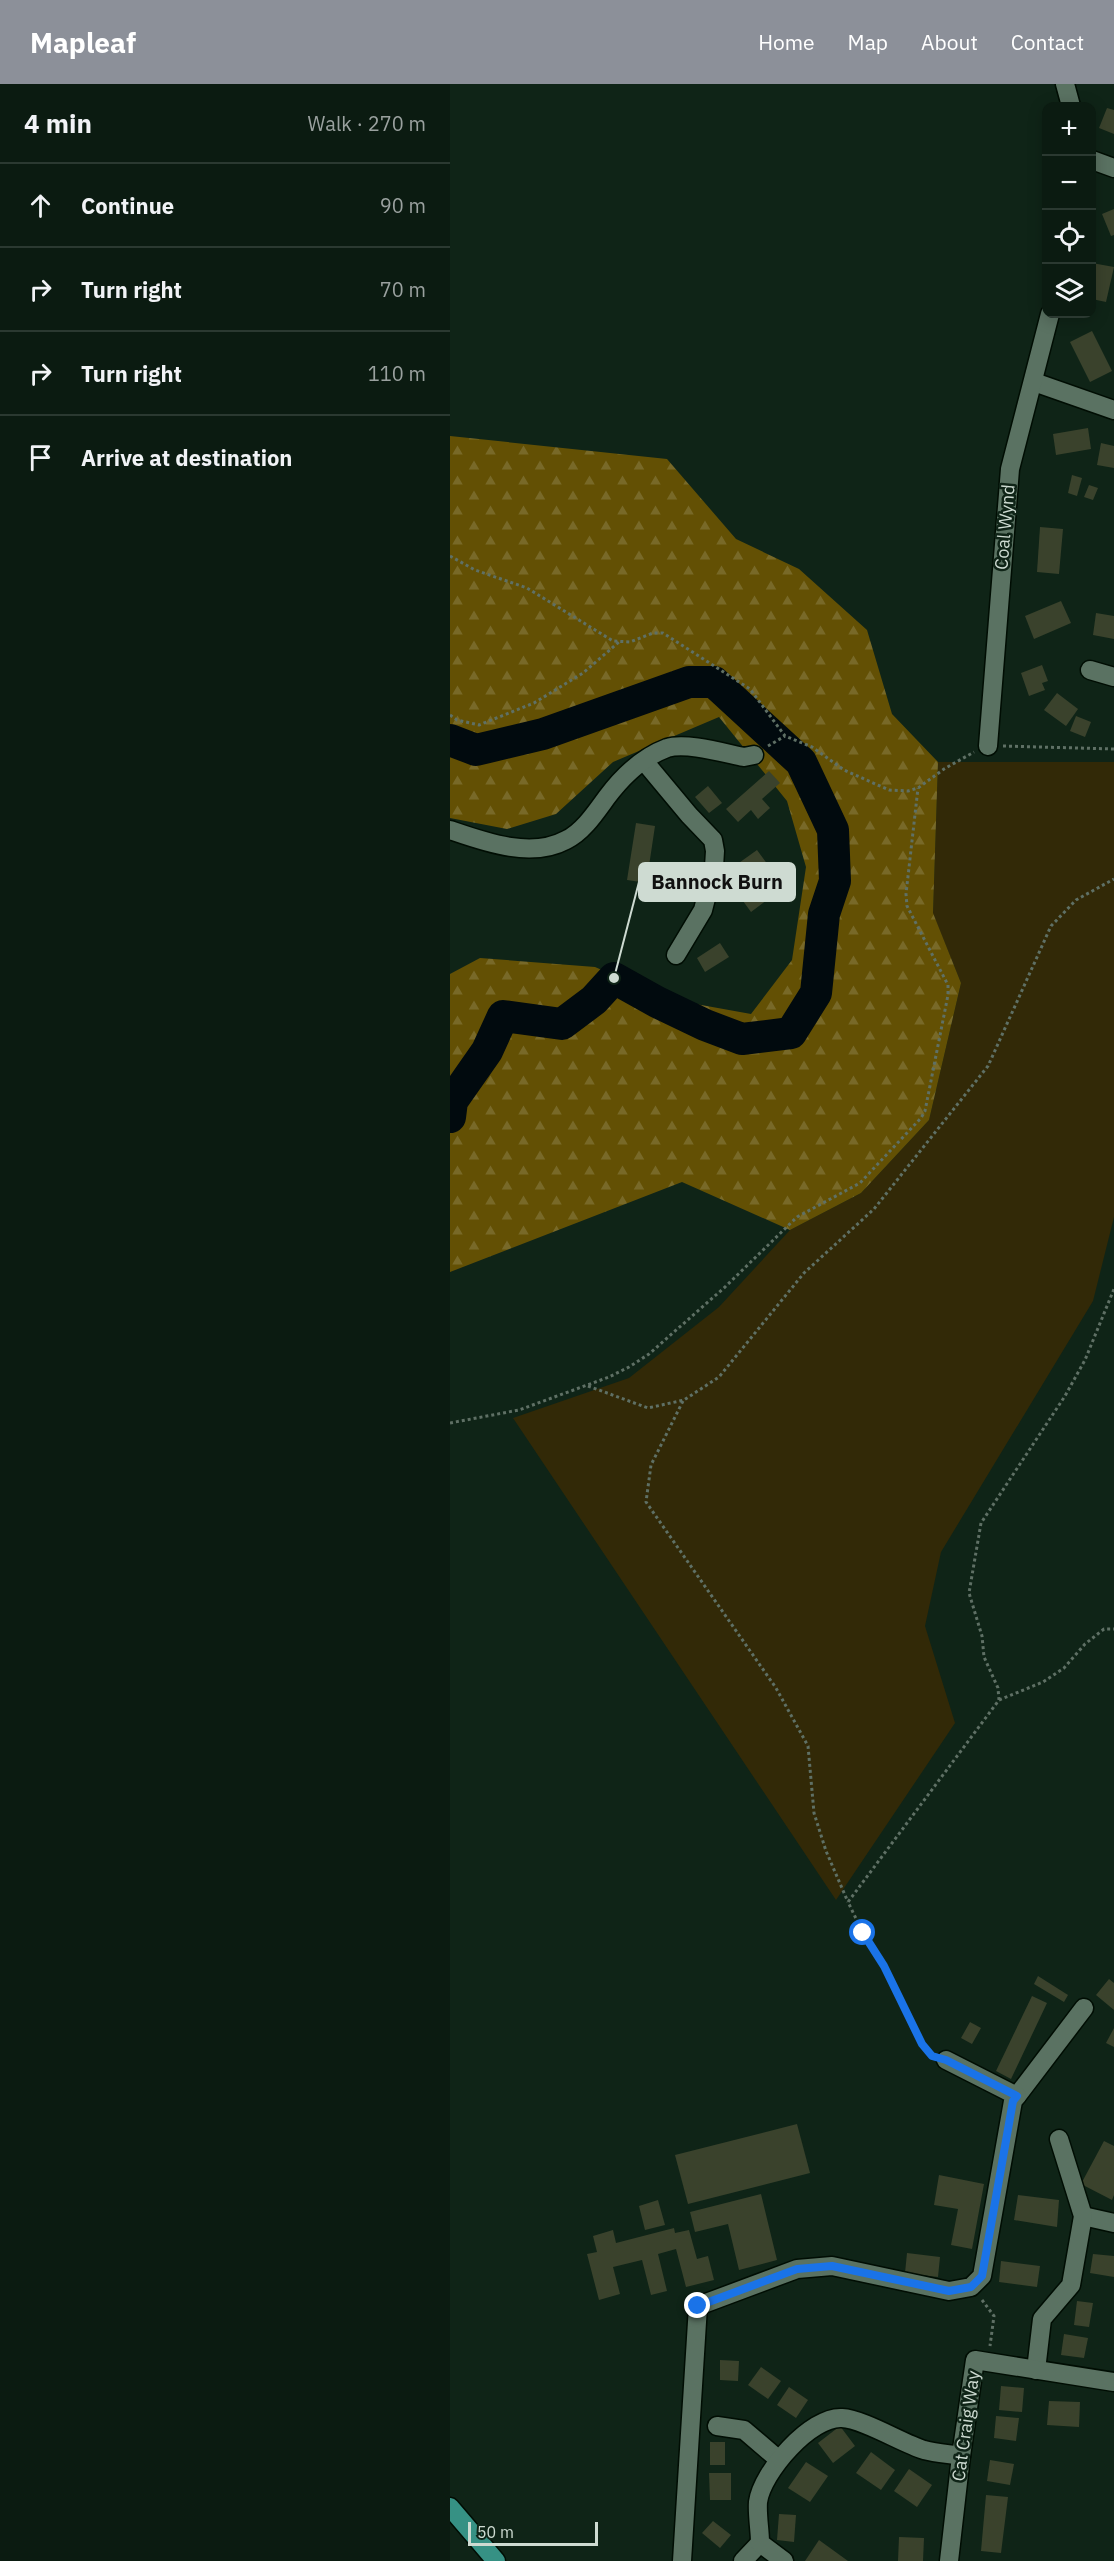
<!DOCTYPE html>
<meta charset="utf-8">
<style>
:root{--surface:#0b1b11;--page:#14241a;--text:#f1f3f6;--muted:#9aa19f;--line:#2b3931;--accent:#8c9099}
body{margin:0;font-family:"IBM Plex Sans",sans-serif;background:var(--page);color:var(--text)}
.controls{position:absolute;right:18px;top:18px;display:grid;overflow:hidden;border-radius:12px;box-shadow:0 3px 15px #0003}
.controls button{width:54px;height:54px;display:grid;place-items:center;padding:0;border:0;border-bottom:2px solid var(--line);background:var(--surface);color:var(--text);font:30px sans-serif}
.scale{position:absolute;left:18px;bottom:15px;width:130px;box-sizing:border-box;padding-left:6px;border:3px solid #cedbd2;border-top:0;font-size:16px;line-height:21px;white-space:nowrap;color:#cedbd2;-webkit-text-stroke:4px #0f2417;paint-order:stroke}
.stop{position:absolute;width:18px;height:18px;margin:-14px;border:4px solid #1a73e8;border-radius:50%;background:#fff}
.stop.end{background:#1a73e8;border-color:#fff;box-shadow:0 2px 6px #0008}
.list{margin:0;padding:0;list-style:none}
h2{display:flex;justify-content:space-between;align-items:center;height:78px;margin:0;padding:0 24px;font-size:26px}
h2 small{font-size:20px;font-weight:400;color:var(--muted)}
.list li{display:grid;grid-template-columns:39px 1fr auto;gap:18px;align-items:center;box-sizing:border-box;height:84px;padding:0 24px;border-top:2px solid var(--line)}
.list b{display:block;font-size:22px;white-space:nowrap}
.list em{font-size:20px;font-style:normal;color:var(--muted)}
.icon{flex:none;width:33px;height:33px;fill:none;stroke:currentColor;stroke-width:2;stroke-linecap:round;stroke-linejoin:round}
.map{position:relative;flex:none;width:664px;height:2477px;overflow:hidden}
header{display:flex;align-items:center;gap:36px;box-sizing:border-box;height:84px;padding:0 30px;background:var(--accent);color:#fff}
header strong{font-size:28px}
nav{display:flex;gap:33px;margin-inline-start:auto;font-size:21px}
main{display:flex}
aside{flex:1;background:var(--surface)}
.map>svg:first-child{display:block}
.green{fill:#322907}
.forest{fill:url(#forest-firs)}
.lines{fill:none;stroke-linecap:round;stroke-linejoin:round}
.river{stroke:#010a0e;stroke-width:32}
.building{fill:#3a422c}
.minor-casing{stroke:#000d03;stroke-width:21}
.major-casing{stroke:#000d03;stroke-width:21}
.path{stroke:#5f7065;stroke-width:3;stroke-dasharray:3 3;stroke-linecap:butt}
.minor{stroke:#5a7262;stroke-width:18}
.major{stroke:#369184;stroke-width:18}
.route{stroke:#1a73e8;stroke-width:8}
.labels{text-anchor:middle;stroke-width:5;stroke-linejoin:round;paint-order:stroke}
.street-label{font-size:18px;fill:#cedbd2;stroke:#0f2417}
.leader{fill:none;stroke:#cedbd2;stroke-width:2}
.callout-dot{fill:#cedbd2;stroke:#0f2417;stroke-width:2}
.callout{fill:#cedbd2;stroke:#cedbd2;stroke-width:2}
.callout-label{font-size:20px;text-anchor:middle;font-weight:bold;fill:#111}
</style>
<header>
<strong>Mapleaf</strong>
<nav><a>Home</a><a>Map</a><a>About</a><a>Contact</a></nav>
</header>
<main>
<aside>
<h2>4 min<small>Walk · 270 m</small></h2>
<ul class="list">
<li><svg class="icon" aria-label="ahead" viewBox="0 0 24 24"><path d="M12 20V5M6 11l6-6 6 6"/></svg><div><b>Continue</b></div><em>90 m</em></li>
<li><svg class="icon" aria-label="right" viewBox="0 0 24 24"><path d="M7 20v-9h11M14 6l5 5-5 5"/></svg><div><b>Turn right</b></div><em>70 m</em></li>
<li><svg class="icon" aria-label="right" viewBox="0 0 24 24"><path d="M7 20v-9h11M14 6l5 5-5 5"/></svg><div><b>Turn right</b></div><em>110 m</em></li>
<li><svg class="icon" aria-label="arrive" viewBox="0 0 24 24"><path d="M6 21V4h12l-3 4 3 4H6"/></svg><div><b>Arrive at destination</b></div></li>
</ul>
</aside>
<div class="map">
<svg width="664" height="2477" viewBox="0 0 664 2477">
<defs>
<pattern id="forest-firs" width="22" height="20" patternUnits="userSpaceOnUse" patternTransform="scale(1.5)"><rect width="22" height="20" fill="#635004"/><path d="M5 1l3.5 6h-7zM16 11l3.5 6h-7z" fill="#786928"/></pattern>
</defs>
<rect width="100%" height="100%" fill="#0f2417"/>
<path class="green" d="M488,678H664V1133L643,1217L491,1468L475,1542L505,1639L386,1816L63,1334L179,1294L269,1223L340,1146L411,1109L479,1036L511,899L483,830Z"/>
<path class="forest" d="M0,352L217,375L286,455L349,485L417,546L442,630L488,678L483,829L511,899L479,1036L411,1109L340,1146L232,1098L0,1188V890L30,874L145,883L218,915L301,930L342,876L356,783L337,717L269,633L163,678L106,730L57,745L0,734Z"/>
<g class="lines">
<path class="river" d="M0,656L26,666L93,650L239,598H264L351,678L383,746L385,797L374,830L366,909L341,949L292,955L255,941L207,918L164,894L144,916L112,940L53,932L37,967L2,1017L0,1033"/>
</g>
<g class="building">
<path d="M657,24L664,26V50L649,44Z"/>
<path d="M664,125V151L661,152L652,130Z"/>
<path d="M642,179L664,183L656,218L642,215Z"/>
<path d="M642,247L662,287L640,298L620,258Z"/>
<path d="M638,344L641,365L606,371L603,350Z"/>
<path d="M651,359L664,362V384L647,381Z"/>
<path d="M622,391L632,394L627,412L618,409Z"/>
<path d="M639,401L648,404L643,416L634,413Z"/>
<path d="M590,443L613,445L609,490L587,488Z"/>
<path d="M611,517L621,539L584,555L575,532Z"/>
<path d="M646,529L664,532V555L643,551Z"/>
<path d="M592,581L598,597L592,599L595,606L579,612L571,589Z"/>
<path d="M607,609L628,625L616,642L594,626Z"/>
<path d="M626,632L641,638L635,653L620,647Z"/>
<path d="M319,687L330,699L312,715L320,724L308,735L301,726L288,738L276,725Z"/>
<path d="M258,702L272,719L259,729L245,713Z"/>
<path d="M186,739L205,742L199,782L213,784L211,801L177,796Z"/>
<path d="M307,766L334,803L301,828L293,817L313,802L303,788L282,804L272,791Z"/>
<path d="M270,859L279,873L255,888L247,874Z"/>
<path d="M588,1892L618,1911L614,1918L584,1900Z"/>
<path d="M659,1895L664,1899V1926L646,1911Z"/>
<path d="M582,1912L597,1919L561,1995L546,1987Z"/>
<path d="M520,1938L531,1944L522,1960L511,1954Z"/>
<path d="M664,1944V1963L656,1959Z"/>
<path d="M347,2040L360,2089L238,2120L225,2071Z"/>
<path d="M654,2057L664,2062V2111L662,2116L631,2100Z"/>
<path d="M489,2091L534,2100L522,2165L501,2161L508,2125L484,2121Z"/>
<path d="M311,2110L327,2176L289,2186L278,2140L245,2148L240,2128Z"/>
<path d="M568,2111L609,2116L607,2143L564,2136Z"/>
<path d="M208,2116L215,2141L195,2146L189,2122Z"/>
<path d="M224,2144L225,2149L239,2146L247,2175L258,2172L264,2196L236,2203L226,2165L208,2170L217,2207L201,2211L192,2176L163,2183L170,2210L149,2216L137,2170L147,2168L143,2152L163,2146L166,2159Z"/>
<path d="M457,2169L490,2173L488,2193L455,2189Z"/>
<path d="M643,2170L664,2172V2193L640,2189Z"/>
<path d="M551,2177L590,2182L587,2203L549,2198Z"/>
<path d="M627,2217L643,2219L639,2243L624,2241Z"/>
<path d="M614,2250L638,2254L634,2274L611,2271Z"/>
<path d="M270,2276L289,2277L288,2297L270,2296Z"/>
<path d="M311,2283L331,2297L318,2315L298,2301Z"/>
<path d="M551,2302L574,2304L572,2328L549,2326Z"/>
<path d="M339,2303L358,2316L346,2334L327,2321Z"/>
<path d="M599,2317L630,2318L629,2343L597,2341Z"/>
<path d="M546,2332L569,2334L566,2357L544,2354Z"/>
<path d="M390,2342L405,2362L383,2379L368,2359Z"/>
<rect x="260" y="2358" width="15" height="23"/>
<path d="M421,2368L445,2386L431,2406L406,2389Z"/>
<path d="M540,2376L564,2380L560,2401L537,2397Z"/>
<path d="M356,2378L378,2392L360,2418L338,2404Z"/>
<path d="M459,2385L482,2401L467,2423L444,2407Z"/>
<path d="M259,2389H281V2416H260Z"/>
<path d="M536,2411L558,2413L551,2469L531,2467Z"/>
<path d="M329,2430L346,2431L344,2458L327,2456Z"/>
<path d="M263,2437L281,2451L270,2464L252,2449Z"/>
<path d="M449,2453L474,2454L473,2477H448Z"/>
<path d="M369,2456L398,2477H355Z"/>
</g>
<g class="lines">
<defs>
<g id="minor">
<path d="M615,0L621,22"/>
<path d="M642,76L664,84"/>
<path d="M584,298L664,326"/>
<path d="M640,586L664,593"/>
<path d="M538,662L560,385L600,230"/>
<path d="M194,677L239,731L263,756L265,767L264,783L253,826L226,871"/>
<path d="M0,746C35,758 81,775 116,756C133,748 146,728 157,713C172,693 193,673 217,664C236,658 274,669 294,673L304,671"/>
<path d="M567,2012L634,1924"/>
<path d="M633,2132L664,2139"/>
<path d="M586,2286L592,2235L621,2201L633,2132L609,2055"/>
<path d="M267,2342L294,2346L328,2375"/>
<path d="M232,2477L248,2222L347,2185L382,2182L499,2207L521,2203L532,2192L563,2017L567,2012L496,1976"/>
<path d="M293,2477L310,2459"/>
<path d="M334,2477L310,2459C310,2446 307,2431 308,2418C312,2388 361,2332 392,2334C413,2335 452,2359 474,2366C486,2369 499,2370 511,2372"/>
<path d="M499,2477L511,2372L525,2276L664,2298"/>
</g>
<path id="major" d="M0,2423L46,2477"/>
</defs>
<use href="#minor" class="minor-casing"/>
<use href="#major" class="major-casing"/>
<g class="path">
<path d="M0,472L25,486L77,504L163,557L180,558L203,549H213L300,605L335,652L362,663L394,686L439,706L458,707L468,704L494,685L524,668"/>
<path d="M0,631L7,636L29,641L84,619L133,589L169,558"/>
<path d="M318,662L335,652"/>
<path d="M553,662L664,665"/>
<path d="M138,1302L198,1324L234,1316L269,1293L354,1189L424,1125L538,982L601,842L626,816L664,795"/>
<path d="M233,1317L201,1381L196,1418L326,1604L358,1662L364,1729L376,1767L398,1818"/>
<path d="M0,1339L69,1326L159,1293L179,1283L199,1270L275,1203L347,1133L410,1099L471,1034L475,1027L498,911V901L457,822L456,810L468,704"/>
<path d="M549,1616L548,1604L534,1573L532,1552L519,1509L531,1439L615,1312L635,1276L664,1205"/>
<path d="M481,1970L472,1960L434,1882L413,1849L398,1818L549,1616L593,1598L614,1584L635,1560L654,1545H664"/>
<path d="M532,2216L544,2232L540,2262"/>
</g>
<use href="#minor" class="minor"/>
<use href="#major" class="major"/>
</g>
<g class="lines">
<path class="route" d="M248,2222L347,2185L382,2182L499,2207L521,2203L532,2192L563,2017L567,2012L496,1976L482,1972L472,1960L434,1882L413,1849"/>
</g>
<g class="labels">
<g class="street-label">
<text transform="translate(555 443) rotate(-85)" y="6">Coal Wynd</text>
<text transform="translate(516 2342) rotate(-82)" y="6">Cat Craig Way</text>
</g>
</g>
<path class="leader" d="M164 894L189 798"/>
<circle class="callout-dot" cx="164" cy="894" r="6"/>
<rect class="callout" x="189" y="779" width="156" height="38" rx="6"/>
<g class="callout-label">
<text x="267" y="805">Bannock Burn</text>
</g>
</svg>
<div class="controls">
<button>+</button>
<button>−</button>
<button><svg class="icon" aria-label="locate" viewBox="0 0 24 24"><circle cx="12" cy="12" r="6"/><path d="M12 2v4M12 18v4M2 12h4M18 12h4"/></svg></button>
<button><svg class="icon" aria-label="layers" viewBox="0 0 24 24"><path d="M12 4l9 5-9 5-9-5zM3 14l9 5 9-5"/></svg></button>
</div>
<div class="scale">50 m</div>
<div class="stop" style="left:413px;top:1849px"></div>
<div class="stop end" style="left:248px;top:2222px"></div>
</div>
</main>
